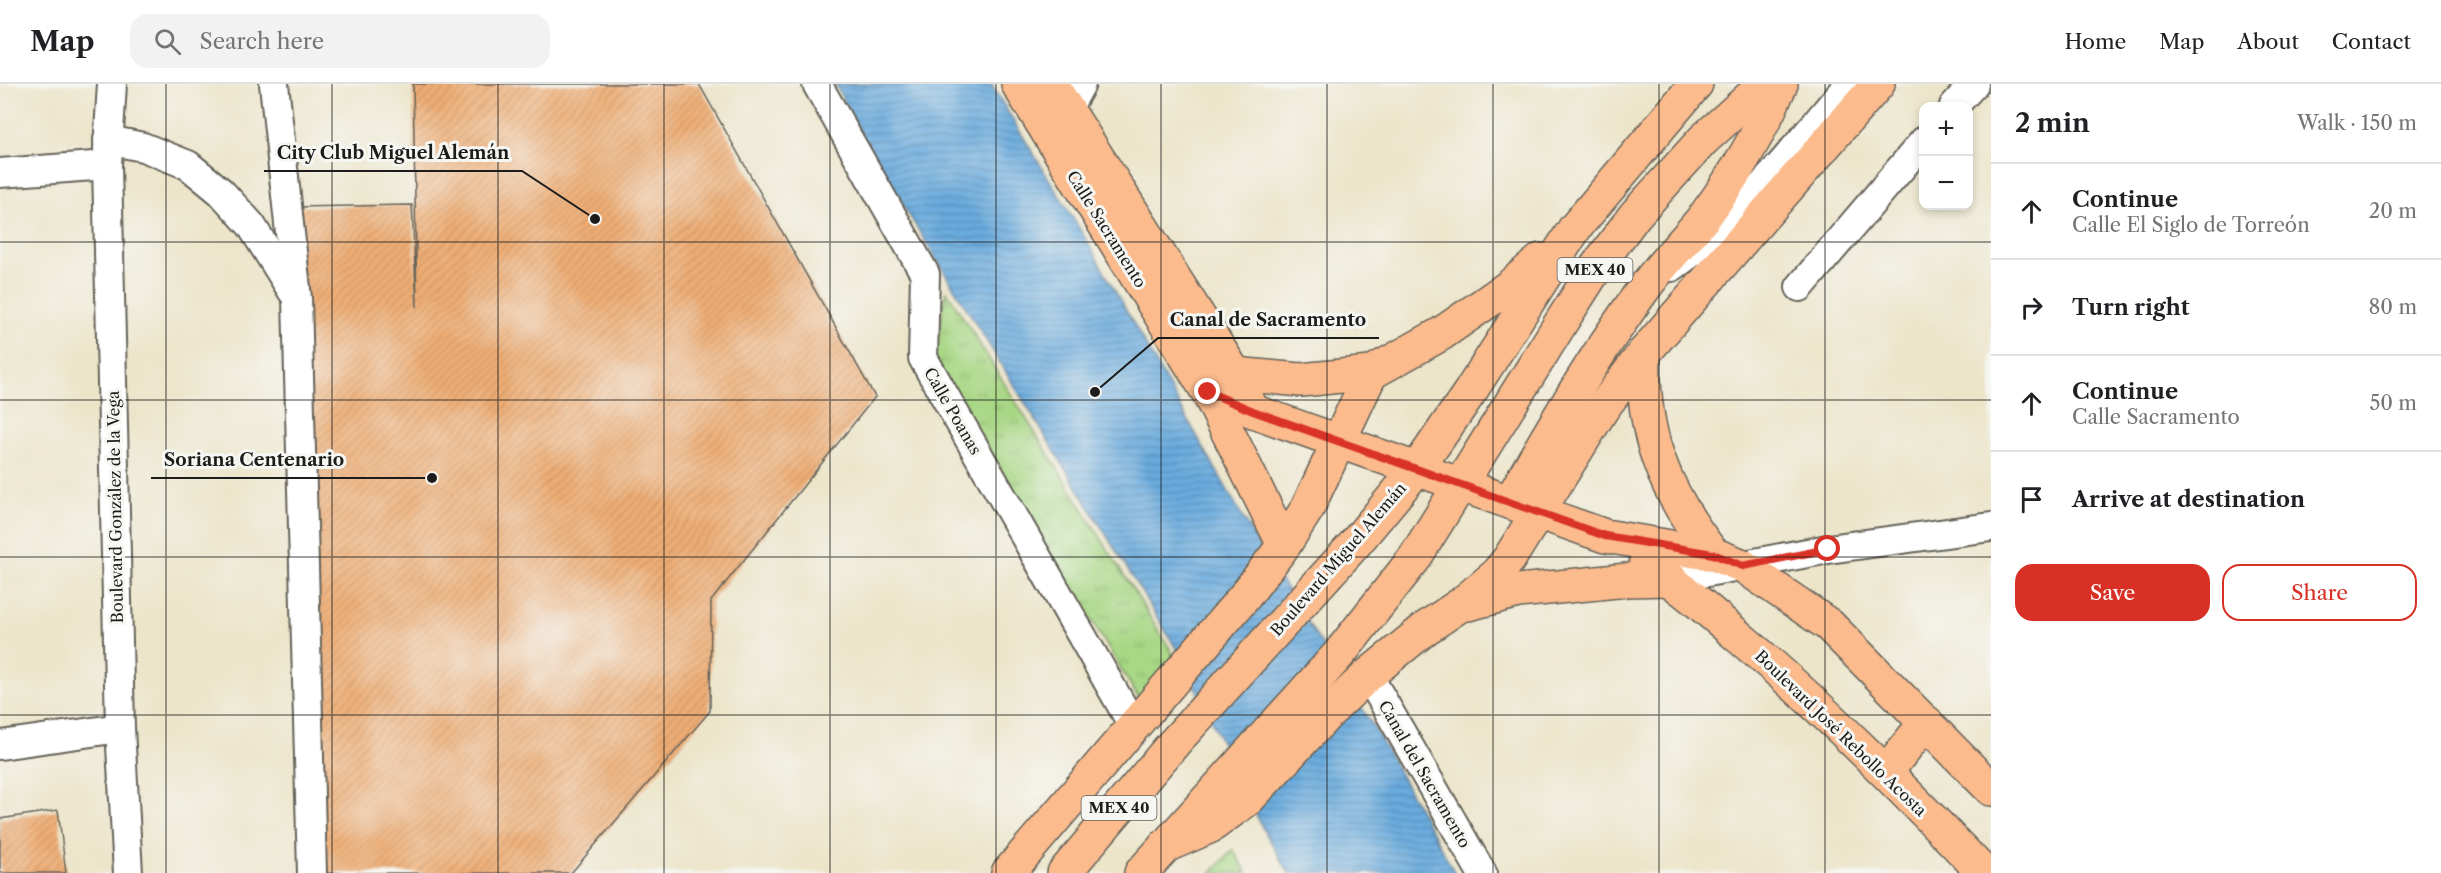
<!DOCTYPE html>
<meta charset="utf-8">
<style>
:root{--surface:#fff;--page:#f2f2f2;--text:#202124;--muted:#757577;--line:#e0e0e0;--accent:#d93025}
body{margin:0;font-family:"Libre Caslon Text",serif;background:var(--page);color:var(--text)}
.controls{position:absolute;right:18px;top:18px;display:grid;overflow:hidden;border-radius:12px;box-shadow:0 3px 9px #0003}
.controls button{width:54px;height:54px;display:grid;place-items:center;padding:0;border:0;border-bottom:2px solid var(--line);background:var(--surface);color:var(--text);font:30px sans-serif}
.stop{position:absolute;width:18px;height:18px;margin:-14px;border:4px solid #d93025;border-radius:50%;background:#fff}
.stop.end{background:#d93025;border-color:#fff;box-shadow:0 2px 6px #0008}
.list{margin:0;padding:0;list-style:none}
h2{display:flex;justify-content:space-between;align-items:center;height:78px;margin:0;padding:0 24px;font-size:26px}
h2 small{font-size:20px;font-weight:400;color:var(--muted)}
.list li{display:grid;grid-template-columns:39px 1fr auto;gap:18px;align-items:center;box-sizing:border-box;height:96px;padding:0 24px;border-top:2px solid var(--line)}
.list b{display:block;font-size:22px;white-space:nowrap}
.list p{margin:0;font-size:20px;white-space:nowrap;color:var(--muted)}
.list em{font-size:20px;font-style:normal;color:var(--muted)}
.actions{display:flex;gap:12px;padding:18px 24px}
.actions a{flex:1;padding:14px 0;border:2px solid var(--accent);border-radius:18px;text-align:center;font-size:21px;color:var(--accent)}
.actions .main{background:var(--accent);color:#fff}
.icon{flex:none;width:33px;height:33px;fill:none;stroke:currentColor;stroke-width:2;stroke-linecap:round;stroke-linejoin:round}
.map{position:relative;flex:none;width:1991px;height:789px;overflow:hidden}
header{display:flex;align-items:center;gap:36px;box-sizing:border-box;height:84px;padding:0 30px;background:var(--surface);border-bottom:2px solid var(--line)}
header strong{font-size:28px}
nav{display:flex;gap:33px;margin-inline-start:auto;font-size:21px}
.search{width:420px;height:54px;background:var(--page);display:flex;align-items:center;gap:15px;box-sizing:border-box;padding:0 21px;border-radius:18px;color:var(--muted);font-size:22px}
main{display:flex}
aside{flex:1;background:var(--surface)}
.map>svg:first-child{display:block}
.grass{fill:url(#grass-tufts);stroke:#627a50;stroke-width:1.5}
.park{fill:url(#park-crowns);stroke:#627a50;stroke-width:1.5}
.water{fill:url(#water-rules);stroke:#43647d;stroke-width:1.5}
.building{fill:url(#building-hatch)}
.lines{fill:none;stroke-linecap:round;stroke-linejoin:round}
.minor-casing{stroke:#656259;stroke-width:32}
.major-casing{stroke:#656259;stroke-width:36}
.highway-casing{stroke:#656259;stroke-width:36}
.minor{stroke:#fff;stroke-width:28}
.major{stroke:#fbbb8d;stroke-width:33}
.highway{stroke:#fbbb8d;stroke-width:33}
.route{stroke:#d93025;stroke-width:8}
.grid{fill:none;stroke:#1c1c1c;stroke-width:1.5;stroke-opacity:0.55}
.labels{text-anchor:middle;stroke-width:6;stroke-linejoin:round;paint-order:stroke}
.shield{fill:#f6f6f2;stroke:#5d5d5c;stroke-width:1.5}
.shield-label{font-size:15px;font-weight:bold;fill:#1c1c1c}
.street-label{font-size:16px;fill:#1c1c1c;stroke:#f6f6f2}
.leader{fill:none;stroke:#1c1c1c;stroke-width:2}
.callout-dot{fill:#1c1c1c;stroke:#f6f6f2;stroke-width:2}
.callout-label{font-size:18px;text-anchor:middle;font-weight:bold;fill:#1c1c1c;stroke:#f6f6f2;stroke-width:6;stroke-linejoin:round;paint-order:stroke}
</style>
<header>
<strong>Map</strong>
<div class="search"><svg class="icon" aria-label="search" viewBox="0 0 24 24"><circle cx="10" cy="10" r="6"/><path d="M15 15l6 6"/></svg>Search here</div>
<nav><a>Home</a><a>Map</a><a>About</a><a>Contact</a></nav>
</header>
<main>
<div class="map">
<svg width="1991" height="789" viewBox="0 0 1991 789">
<defs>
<pattern id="grass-tufts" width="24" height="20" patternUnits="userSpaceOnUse" patternTransform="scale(1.5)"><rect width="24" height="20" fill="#a8d785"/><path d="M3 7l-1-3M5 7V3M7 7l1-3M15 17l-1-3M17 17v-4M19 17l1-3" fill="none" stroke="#90b872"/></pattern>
<pattern id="park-crowns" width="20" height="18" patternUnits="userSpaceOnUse" patternTransform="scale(1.5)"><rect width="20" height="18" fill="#a8d785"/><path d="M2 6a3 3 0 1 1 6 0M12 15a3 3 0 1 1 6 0" fill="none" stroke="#90b872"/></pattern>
<pattern id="water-rules" width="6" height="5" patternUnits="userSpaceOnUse" patternTransform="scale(1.5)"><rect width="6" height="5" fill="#6aabde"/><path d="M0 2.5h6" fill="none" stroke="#568ab3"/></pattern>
<pattern id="building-hatch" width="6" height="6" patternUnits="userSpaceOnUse" patternTransform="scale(1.5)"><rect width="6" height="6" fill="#eead75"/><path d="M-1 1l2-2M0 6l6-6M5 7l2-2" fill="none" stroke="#cc9465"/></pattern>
</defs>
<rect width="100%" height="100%" fill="#f6f6f2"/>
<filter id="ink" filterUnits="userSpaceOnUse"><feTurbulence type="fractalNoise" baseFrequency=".0167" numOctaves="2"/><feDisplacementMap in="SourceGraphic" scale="12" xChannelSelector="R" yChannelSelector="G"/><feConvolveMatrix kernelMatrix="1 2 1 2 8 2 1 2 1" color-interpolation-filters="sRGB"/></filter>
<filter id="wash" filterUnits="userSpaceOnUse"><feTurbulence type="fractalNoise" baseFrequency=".008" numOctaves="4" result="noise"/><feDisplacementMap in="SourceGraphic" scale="24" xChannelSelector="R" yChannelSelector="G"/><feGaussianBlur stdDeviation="1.35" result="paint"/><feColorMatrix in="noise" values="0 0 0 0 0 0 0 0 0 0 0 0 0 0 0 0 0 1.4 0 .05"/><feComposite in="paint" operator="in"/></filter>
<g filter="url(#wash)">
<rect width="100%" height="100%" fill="#ece5ca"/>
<path class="grass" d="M946,206L1177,576L1139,615L934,275Z"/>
<path class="park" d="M1233,766L1247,789H1211Z"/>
<path class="water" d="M835,0H991L1087,157L1258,460L1372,640L1455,789H1289L1263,745L1179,569L867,63Z"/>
<g id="blocks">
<g class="building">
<path d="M413,0H699L875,313L711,517L710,627L571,789H318L294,123L412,121L417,223Z"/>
<path d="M58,726L66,789H0V735Z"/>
</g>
</g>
</g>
<g filter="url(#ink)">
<use href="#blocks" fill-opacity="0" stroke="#656259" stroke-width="1.5"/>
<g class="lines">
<defs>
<g id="minor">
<path d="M112,0L107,81L120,644L128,789"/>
<path d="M274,0L297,214L312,789"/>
<path d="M817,0L925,190L923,274L1134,643"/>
<path d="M1954,22L1974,0"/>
<path d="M1052,36L1066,27L1081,0"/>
<path d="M108,56L143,63L188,81L221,108L251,141L293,208"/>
<path d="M0,89L107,81"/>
<path d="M1672,183C1742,134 1794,65 1849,0"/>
<path d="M1800,203L1924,57"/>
<path d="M1671,495L1828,465L1991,443"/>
<path d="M1368,591L1482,789"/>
<path d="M0,661L120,644"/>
</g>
<g id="major">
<path d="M1018,0L1208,308L1253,327L1605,452L1713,470L1743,482L1829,541L1991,705"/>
<path d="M1051,0L1235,290L1248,317"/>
<path d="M1646,479C1679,501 1709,527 1739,553C1826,626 1905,707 1984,789"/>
<path d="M1886,688L1926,638"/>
</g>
<g id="highway">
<path d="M1644,269C1641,350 1664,407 1713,470"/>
<path d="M1235,290L1301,296L1371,289L1441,250L1510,202L1541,176"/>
<path d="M1208,308L1284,461"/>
<path d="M1510,418C1551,345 1595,271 1645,203C1663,178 1685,157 1704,133C1735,92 1761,47 1781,0"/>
<path d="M1468,520L1518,507L1627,496L1671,495"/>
<path d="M1165,762L1211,742L1248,715L1329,628L1368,591L1426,544L1460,521L1495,492L1509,475L1602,325L1644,269L1878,0"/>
<path d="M1008,789L1245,512L1284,461L1307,425L1371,289"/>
<path d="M1064,789L1174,659L1353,462L1417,385L1470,308L1575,144L1696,0"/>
<path d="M1141,789L1340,569L1414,475L1562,237L1597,182L1635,131L1703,56L1765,0"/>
</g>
</defs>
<use href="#minor" class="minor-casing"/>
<use href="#major" class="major-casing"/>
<use href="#highway" class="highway-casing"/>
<use href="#minor" class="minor"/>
<use href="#major" class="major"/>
<use href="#highway" class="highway"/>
</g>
</g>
<g class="lines" filter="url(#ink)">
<path class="route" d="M1208,308L1253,327L1605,452L1713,470L1743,482L1828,465"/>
</g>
<path class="grid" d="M166,0V789M332,0V789M498,0V789M664,0V789M830,0V789M996,0V789M1161,0V789M1327,0V789M1493,0V789M1659,0V789M1825,0V789M0,158H1991M0,316H1991M0,473H1991M0,631H1991"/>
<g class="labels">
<g class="shield">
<rect x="1557.5" y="174" width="75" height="24" rx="4.5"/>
<rect x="1081.5" y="712" width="75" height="24" rx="4.5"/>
</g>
<g class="shield-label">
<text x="1595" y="191">MEX 40</text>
<text x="1119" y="729">MEX 40</text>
</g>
<g class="street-label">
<text transform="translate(1107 145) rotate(58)" y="6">Calle Sacramento</text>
<text transform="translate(953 327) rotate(60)" y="6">Calle Poanas</text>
<text transform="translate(115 423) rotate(-91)" y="6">Boulevard González de la Vega</text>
<text transform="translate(1338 475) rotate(-49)" y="6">Boulevard Miguel Alemán</text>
<text transform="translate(1841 649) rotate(44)" y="6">Boulevard José Rebollo Acosta</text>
<text transform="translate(1425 690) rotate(60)" y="6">Canal del Sacramento</text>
</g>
</g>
<path class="leader" d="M595 135L522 87H264M1095 308L1158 254H1379M432 394L356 394H151"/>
<g class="callout-dot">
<circle cx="595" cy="135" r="6"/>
<circle cx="1095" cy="308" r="6"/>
<circle cx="432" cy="394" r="6"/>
</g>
<g class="callout-label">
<text x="393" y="75">City Club Miguel Alemán</text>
<text x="1268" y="242">Canal de Sacramento</text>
<text x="254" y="382">Soriana Centenario</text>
</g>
</svg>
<div class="controls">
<button>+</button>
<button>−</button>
</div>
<div class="stop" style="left:1828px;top:465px"></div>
<div class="stop end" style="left:1208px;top:308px"></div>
</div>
<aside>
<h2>2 min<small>Walk · 150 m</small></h2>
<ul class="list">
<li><svg class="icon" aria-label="ahead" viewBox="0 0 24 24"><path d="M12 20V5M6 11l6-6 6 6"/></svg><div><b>Continue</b><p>Calle El Siglo de Torreón</p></div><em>20 m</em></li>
<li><svg class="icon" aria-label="right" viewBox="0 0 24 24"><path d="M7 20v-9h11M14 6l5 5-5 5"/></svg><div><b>Turn right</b></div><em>80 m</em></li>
<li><svg class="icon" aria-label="ahead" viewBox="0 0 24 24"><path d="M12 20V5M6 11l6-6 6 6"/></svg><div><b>Continue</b><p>Calle Sacramento</p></div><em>50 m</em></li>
<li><svg class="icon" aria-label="arrive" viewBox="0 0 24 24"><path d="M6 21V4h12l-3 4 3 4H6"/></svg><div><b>Arrive at destination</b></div></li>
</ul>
<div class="actions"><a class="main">Save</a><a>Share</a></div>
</aside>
</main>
